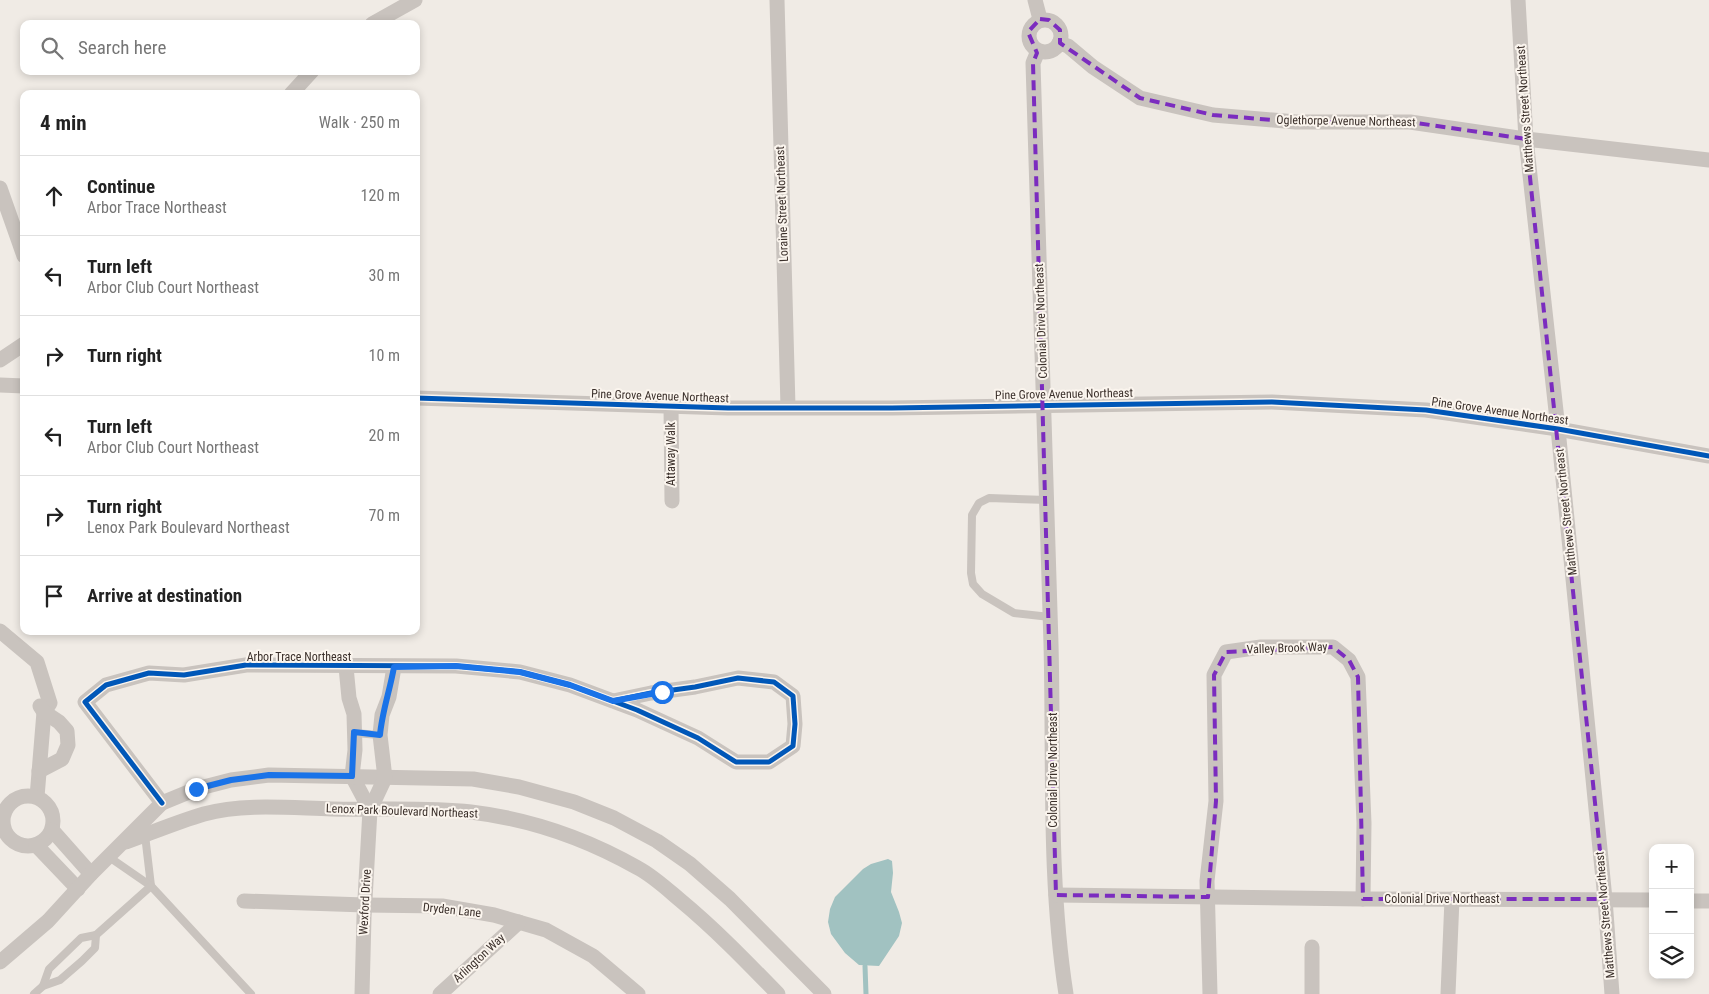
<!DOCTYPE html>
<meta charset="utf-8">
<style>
:root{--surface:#fff;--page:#f2f2f2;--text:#222;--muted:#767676;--line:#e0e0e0}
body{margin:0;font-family:"Roboto Condensed",sans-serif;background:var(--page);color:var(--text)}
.controls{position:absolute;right:15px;bottom:15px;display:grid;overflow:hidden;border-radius:10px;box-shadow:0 2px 8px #0003}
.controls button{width:45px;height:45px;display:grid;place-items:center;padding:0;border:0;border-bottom:1px solid var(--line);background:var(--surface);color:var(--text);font:25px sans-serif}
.stop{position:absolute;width:15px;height:15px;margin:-11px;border:4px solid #1a73e8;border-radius:50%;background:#fff}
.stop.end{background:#1a73e8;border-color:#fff;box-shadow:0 1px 5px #0008}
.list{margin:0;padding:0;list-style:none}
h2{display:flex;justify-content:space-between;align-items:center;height:65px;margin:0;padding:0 20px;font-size:21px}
h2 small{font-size:16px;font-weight:400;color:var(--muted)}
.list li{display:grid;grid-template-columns:32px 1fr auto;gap:15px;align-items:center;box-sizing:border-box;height:80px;padding:0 20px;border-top:1px solid var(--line)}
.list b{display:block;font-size:19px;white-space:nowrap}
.list p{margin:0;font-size:16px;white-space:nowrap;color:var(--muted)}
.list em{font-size:16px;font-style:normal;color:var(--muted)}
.icon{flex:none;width:28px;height:28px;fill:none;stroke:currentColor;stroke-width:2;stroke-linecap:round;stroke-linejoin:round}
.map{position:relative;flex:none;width:1709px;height:994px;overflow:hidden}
.search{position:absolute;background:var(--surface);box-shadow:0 2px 8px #0003;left:20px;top:20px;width:400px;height:55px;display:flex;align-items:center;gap:12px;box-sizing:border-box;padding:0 18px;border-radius:10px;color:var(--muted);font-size:19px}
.panel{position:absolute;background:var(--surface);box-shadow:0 2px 8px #0003;left:20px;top:90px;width:400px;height:545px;border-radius:10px}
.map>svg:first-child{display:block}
.water{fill:#a1c2c1}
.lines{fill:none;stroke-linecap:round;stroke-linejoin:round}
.stream{stroke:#a1c2c1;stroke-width:5}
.lane{stroke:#c9c3be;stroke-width:8}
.street{stroke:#c9c3be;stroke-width:15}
.cycleway-casing{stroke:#fbf5ee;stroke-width:8}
.cycleway{stroke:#0057b8;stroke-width:5}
.route{stroke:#1a73e8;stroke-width:6}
.marked{fill:none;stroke:#7b2cbf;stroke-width:4;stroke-dasharray:10 6;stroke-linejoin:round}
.labels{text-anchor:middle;stroke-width:4;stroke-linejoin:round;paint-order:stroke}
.street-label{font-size:12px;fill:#3b302b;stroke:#fbf5ee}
</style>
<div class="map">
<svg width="1709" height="994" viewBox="0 0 1709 994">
<rect width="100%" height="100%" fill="#f0ebe5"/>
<path class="water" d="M888,859L892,861L893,873L891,892L899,912L902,923L899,936L879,966L859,965L845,953L831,934L828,922L830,909L835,897L863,869L871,864Z"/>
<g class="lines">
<path class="stream" d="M865,966L866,994"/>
<g class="lane">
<path d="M1047,500L989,498L979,503L972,515L971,573L973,584L982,594L1014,613L1050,617"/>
<path d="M354,733L380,735"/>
<path d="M145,835L151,886"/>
<path d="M109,857L151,886L251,994"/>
<path d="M43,986L49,969L81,938L96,935L151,886"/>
<path d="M34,994L43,986L60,980L82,961L95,948L96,935"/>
</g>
<g class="street">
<path d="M777,0L788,407"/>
<path d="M1035,0L1040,19"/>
<path d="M1518,0L1526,139L1558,429L1605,899L1612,994"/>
<circle cx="1045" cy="36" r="16"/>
<path d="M372,24L415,0"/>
<path d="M1059,43L1068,46L1093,67L1140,98L1213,115L1296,122H1410L1526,139L1709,160"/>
<path d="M1038,51L1033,63C1039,256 1045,450 1051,644C1054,760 1048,878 1066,994"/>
<path d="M291,94L312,71"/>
<path d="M0,188L24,256"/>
<path d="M0,360L24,344"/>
<path d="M0,385L24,386"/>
<path d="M416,398L728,408H892L1272,402L1426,410L1558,429L1709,456"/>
<path d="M671,406L672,501"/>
<path d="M0,631L37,662L50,703L44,712L37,797"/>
<path d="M346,667L349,698L354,714L355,750L352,776L370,810"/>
<path d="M39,771L62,759L68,745L67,731L59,722L44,712L40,706"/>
<circle cx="28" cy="821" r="25"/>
<path d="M162,803L85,702L106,685L149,673L184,675L246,665L456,666L520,672L570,685L637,710L698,738L736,762H769L793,746L795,724L793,696L774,682L738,678L695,687L651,693L613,701"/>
<path d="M52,830L91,874"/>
<path d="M126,842C151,833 177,822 204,814C244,803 290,808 332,809C378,810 425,807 471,812C530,819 587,839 638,868C653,876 667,889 680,900C715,929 746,961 778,994"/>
<path d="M36,845L78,889"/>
<path d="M1056,895L1363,899L1653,900"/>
<path d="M244,901L365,905L442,906L494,915L546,930L593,956L638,994"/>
<path d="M1690,901H1709"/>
<path d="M0,962L48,921L91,874L162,803L196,789L231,780L269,775L473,779L519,787L574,802L614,818L657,841L690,864L730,899L824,994"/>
<path d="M362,994L364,917L370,810L385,778L380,735L382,715L389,697L394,667"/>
<path d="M440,994L519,922"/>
<path d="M1210,994L1207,881L1216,801L1214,675L1226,652L1261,647H1333L1349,660L1358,677L1364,823L1363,899"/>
<path d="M1312,994V947"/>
<path d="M1448,994L1452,899"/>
</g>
<defs>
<g id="cycleway">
<path d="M416,398L728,408H892L1272,402L1426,410L1558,429L1709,456"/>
<path d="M162,803L85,702L106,685L149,673L184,675L246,665L456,666L520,672L570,685L637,710L698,738L736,762H769L793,746L795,724L793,696L774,682L738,678L695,687L651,693L613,701"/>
</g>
</defs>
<use href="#cycleway" class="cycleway-casing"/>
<use href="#cycleway" class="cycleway"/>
</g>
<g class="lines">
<path class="route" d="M196,789L231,780L269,775L352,776L354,732L380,735C382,712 390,690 394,667L456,666L520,672L570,685L613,701L662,692"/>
</g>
<path class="marked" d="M1040,19L1049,20L1060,30V43L1140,98L1213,115L1296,122H1410L1526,139L1605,899H1363L1358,677L1349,660L1333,647L1226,652L1214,675L1216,801L1208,897L1056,895L1033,63L1037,53L1028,32Z"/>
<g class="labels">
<g class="street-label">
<text transform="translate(1525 109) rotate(-94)" y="4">Matthews Street Northeast</text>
<text transform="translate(1346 121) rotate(1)" y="4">Oglethorpe Avenue Northeast</text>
<text transform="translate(782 204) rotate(-92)" y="4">Loraine Street Northeast</text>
<text transform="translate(1041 321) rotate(-92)" y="4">Colonial Drive Northeast</text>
<text transform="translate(1064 394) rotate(-1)" y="4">Pine Grove Avenue Northeast</text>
<text transform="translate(660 396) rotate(2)" y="4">Pine Grove Avenue Northeast</text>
<text transform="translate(1500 411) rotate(8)" y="4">Pine Grove Avenue Northeast</text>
<text transform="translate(671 454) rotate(-90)" y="4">Attaway Walk</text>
<text transform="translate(1566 512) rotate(-96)" y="4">Matthews Street Northeast</text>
<text transform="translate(1287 648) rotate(-2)" y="4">Valley Brook Way</text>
<text x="299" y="661">Arbor Trace Northeast</text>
<text transform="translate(1053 770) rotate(-90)" y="4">Colonial Drive Northeast</text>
<text transform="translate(402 811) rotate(2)" y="4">Lenox Park Boulevard Northeast</text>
<text x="1442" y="903">Colonial Drive Northeast</text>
<text transform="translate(365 902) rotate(-87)" y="4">Wexford Drive</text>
<text transform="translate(452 910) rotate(6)" y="4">Dryden Lane</text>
<text transform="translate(1605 915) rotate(-95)" y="4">Matthews Street Northeast</text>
<text transform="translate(479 958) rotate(-43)" y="4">Arlington Way</text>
</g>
</g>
</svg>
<div class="controls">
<button>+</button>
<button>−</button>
<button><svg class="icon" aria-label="layers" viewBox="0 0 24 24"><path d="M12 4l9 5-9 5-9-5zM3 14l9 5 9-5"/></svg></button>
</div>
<div class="stop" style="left:662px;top:692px"></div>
<div class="stop end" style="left:196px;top:789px"></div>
<div class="search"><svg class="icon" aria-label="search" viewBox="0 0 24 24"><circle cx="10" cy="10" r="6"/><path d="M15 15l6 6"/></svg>Search here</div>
<section class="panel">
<h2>4 min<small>Walk · 250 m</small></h2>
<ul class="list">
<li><svg class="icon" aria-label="ahead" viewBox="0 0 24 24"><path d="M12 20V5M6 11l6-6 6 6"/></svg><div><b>Continue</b><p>Arbor Trace Northeast</p></div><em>120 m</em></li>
<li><svg class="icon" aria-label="left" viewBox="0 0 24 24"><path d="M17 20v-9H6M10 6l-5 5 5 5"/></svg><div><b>Turn left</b><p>Arbor Club Court Northeast</p></div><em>30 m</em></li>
<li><svg class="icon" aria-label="right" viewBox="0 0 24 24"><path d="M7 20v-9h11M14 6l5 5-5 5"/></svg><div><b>Turn right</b></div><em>10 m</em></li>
<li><svg class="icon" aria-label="left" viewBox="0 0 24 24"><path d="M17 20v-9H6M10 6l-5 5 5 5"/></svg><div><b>Turn left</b><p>Arbor Club Court Northeast</p></div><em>20 m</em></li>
<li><svg class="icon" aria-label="right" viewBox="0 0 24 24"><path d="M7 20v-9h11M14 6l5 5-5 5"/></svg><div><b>Turn right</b><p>Lenox Park Boulevard Northeast</p></div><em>70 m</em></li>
<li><svg class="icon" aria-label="arrive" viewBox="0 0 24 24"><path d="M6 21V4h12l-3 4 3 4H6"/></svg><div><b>Arrive at destination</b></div></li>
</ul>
</section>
</div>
